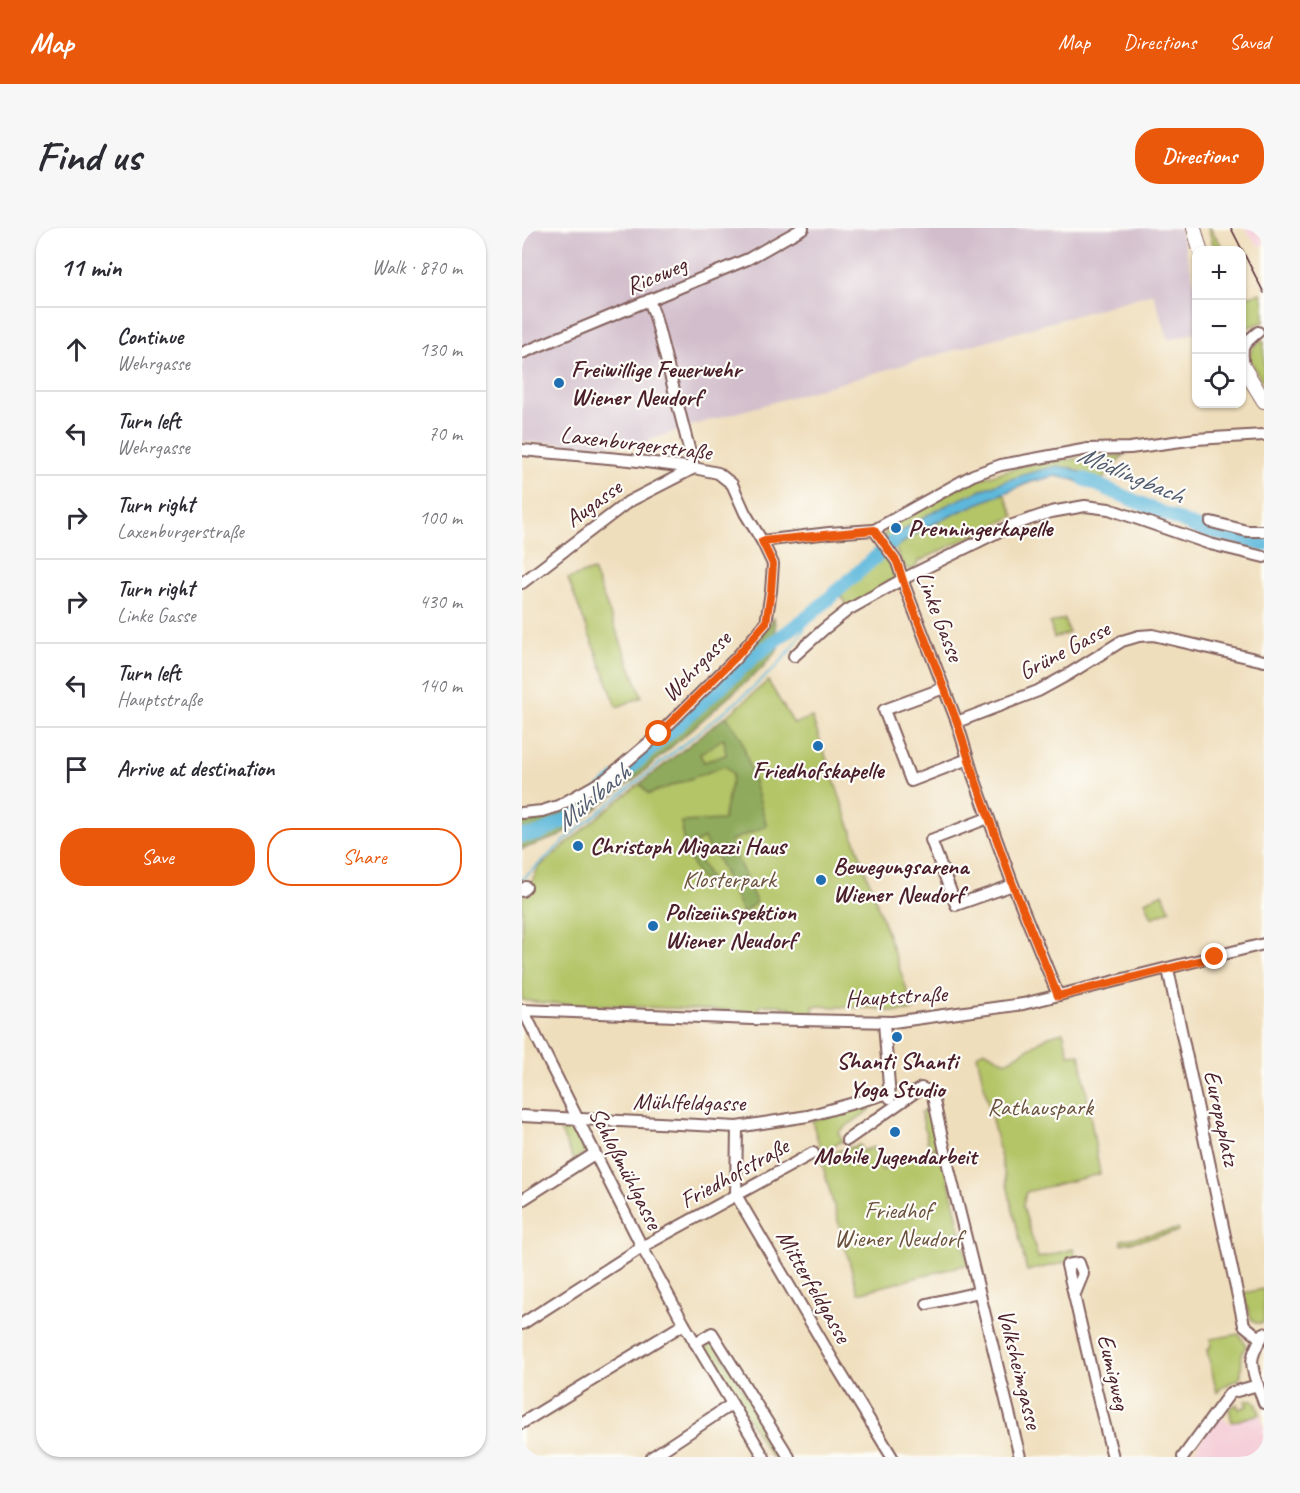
<!DOCTYPE html>
<meta charset="utf-8">
<style>
:root{--surface:#fff;--page:#f7f7f7;--text:#2b2b33;--muted:#7c7c81;--line:#e1e1e2;--accent:#ea580c}
body{margin:0;font-family:Caveat,sans-serif;background:var(--page);color:var(--text)}
.controls{position:absolute;right:18px;top:18px;display:grid;overflow:hidden;border-radius:12px;box-shadow:0 2px 4px #0004}
.controls button{width:54px;height:54px;display:grid;place-items:center;padding:0;border:0;border-bottom:2px solid var(--line);background:var(--surface);color:var(--text);font:30px sans-serif}
.stop{position:absolute;width:18px;height:18px;margin:-14px;border:4px solid #ea580c;border-radius:50%;background:#fff}
.stop.end{background:#ea580c;border-color:#fff;box-shadow:0 2px 6px #0008}
.list{margin:0;padding:0;list-style:none}
h2{display:flex;justify-content:space-between;align-items:center;height:78px;margin:0;padding:0 24px;font-size:26px}
h2 small{font-size:20px;font-weight:400;color:var(--muted)}
.list li{display:grid;grid-template-columns:39px 1fr auto;gap:18px;align-items:center;box-sizing:border-box;height:84px;padding:0 24px;border-top:2px solid var(--line)}
.list b{display:block;font-size:22px;white-space:nowrap}
.list p{margin:0;font-size:20px;white-space:nowrap;color:var(--muted)}
.list em{font-size:20px;font-style:normal;color:var(--muted)}
.actions{display:flex;gap:12px;padding:18px 24px}
.actions a{flex:1;padding:14px 0;border:2px solid var(--accent);border-radius:24px;text-align:center;font-size:21px;color:var(--accent)}
.actions .main{background:var(--accent);color:#fff}
.icon{flex:none;width:33px;height:33px;fill:none;stroke:currentColor;stroke-width:2;stroke-linecap:round;stroke-linejoin:round}
.map{position:relative;flex:none;width:742px;height:1229px;overflow:hidden;border-radius:24px}
header{display:flex;align-items:center;gap:36px;box-sizing:border-box;height:84px;padding:0 30px;background:var(--accent);color:#fff}
header strong{font-size:28px}
nav{display:flex;gap:33px;margin-inline-start:auto;font-size:21px}
.intro{display:flex;align-items:center;justify-content:space-between;box-sizing:border-box;height:144px;padding:0 36px}
h1{margin:0;font-size:42px}
.button{padding:15px 27px;border-radius:24px;background:var(--accent);color:#fff;font-size:21px;font-weight:700}
main{display:flex;gap:36px;padding:0 36px}
aside{flex:1;background:var(--surface);border-radius:24px;box-shadow:0 2px 4px #0004}
.map>svg:first-child{display:block}
.built{fill:#f5cfd9}
.industrial{fill:#d1bdcb}
.green{fill:#b4c568;stroke:#7f724a;stroke-width:1.5}
.forest{fill:#8faa5c;stroke:#6c6444;stroke-width:1.5;fill-rule:evenodd}
.water{fill:#5db8db;stroke:#546c83;stroke-width:1.5}
.lines{fill:none;stroke-linecap:round;stroke-linejoin:round}
.stream{stroke:#5db8db;stroke-width:2}
.river{stroke:#5db8db;stroke-width:14}
.minor-casing{stroke:#84625e;stroke-width:14}
.major-casing{stroke:#84625e;stroke-width:16}
.minor{stroke:#fff;stroke-width:10}
.major{stroke:#fff;stroke-width:14}
.tram{stroke:#4a1f2b;stroke-width:1.5}
.route{stroke:#ea580c;stroke-width:8}
.poi-dot{fill:#1f6fb2;stroke:#fdfcf7;stroke-width:2}
.labels{text-anchor:middle;stroke-width:4.5;stroke-linejoin:round;paint-order:stroke}
.street-label{font-size:24px;fill:#4a1f2b;stroke:#fdfcf7}
.poi-label{font-size:24px;font-weight:bold;fill:#4a1f2b;stroke:#fdfcf7;text-anchor:start}
.park-label{font-size:24px;fill:#6a513d;stroke:#fdfcf7}
.water-label{font-size:26px;font-style:italic;fill:#525c71;stroke:#fdfcf7}
</style>
<header>
<strong>Map</strong>
<nav><a>Map</a><a>Directions</a><a>Saved</a></nav>
</header>
<div class="intro"><h1>Find us</h1><a class="button">Directions</a></div>
<main>
<aside>
<h2>11 min<small>Walk · 870 m</small></h2>
<ul class="list">
<li><svg class="icon" aria-label="ahead" viewBox="0 0 24 24"><path d="M12 20V5M6 11l6-6 6 6"/></svg><div><b>Continue</b><p>Wehrgasse</p></div><em>130 m</em></li>
<li><svg class="icon" aria-label="left" viewBox="0 0 24 24"><path d="M17 20v-9H6M10 6l-5 5 5 5"/></svg><div><b>Turn left</b><p>Wehrgasse</p></div><em>70 m</em></li>
<li><svg class="icon" aria-label="right" viewBox="0 0 24 24"><path d="M7 20v-9h11M14 6l5 5-5 5"/></svg><div><b>Turn right</b><p>Laxenburgerstraße</p></div><em>100 m</em></li>
<li><svg class="icon" aria-label="right" viewBox="0 0 24 24"><path d="M7 20v-9h11M14 6l5 5-5 5"/></svg><div><b>Turn right</b><p>Linke Gasse</p></div><em>430 m</em></li>
<li><svg class="icon" aria-label="left" viewBox="0 0 24 24"><path d="M17 20v-9H6M10 6l-5 5 5 5"/></svg><div><b>Turn left</b><p>Hauptstraße</p></div><em>140 m</em></li>
<li><svg class="icon" aria-label="arrive" viewBox="0 0 24 24"><path d="M6 21V4h12l-3 4 3 4H6"/></svg><div><b>Arrive at destination</b></div></li>
</ul>
<div class="actions"><a class="main">Save</a><a>Share</a></div>
</aside>
<div class="map">
<svg width="742" height="1229" viewBox="0 0 742 1229">
<rect width="100%" height="100%" fill="#fdfcf7"/>
<filter id="ink" filterUnits="userSpaceOnUse"><feTurbulence type="fractalNoise" baseFrequency=".0167" numOctaves="2"/><feDisplacementMap in="SourceGraphic" scale="12" xChannelSelector="R" yChannelSelector="G"/><feConvolveMatrix kernelMatrix="1 2 1 2 8 2 1 2 1" color-interpolation-filters="sRGB"/></filter>
<filter id="wash" filterUnits="userSpaceOnUse"><feTurbulence type="fractalNoise" baseFrequency=".008" numOctaves="4" result="noise"/><feDisplacementMap in="SourceGraphic" scale="24" xChannelSelector="R" yChannelSelector="G"/><feGaussianBlur stdDeviation="1.35" result="paint"/><feColorMatrix in="noise" values="0 0 0 0 0 0 0 0 0 0 0 0 0 0 0 0 0 1.4 0 .05"/><feComposite in="paint" operator="in"/></filter>
<g filter="url(#wash)">
<rect width="100%" height="100%" fill="#efdebc"/>
<g class="built">
<path d="M722,0H740L742,17L737,18Z"/>
<path d="M738,1186L742,1199V1229H668L696,1187L708,1195Z"/>
</g>
<path class="industrial" d="M0,0H658L674,61V104L647,112L631,65L165,199L113,218L0,214Z"/>
<g class="green">
<path d="M686,0H688L702,21L693,22Z"/>
<path d="M739,65L742,75V94L720,101V70Z"/>
<path d="M742,113V156C733,141 716,121 742,113Z"/>
<path d="M602,227L579,253L549,240L478,255L457,263L402,289L366,312L362,309L364,302L368,298C383,288 399,279 415,270C442,256 473,245 502,238C535,231 569,230 602,227Z"/>
<path d="M482,265L492,288L395,334V338L389,342L382,339L373,320L403,300L443,281Z"/>
<path d="M363,327L374,348L372,354L327,379L319,368Z"/>
<path d="M71,342L120,469L95,479L46,351Z"/>
<path d="M542,391L547,405L532,410L528,395Z"/>
<path d="M246,453L272,496L290,489L392,782L373,784L351,780L291,778V786H269L268,779H260V777H238V784L219,783L21,775L0,772V669L5,666L16,640L83,583L210,484Z"/>
<path d="M641,665L648,682L630,690L623,673Z"/>
<path d="M541,804L547,827L558,826L578,946L504,964L501,978L516,1030L551,1021L555,1032L505,1043L455,827L462,822L484,834L527,808Z"/>
<path d="M345,878L348,882L316,904L321,913L299,923L290,893Z"/>
<path d="M409,882L417,918L407,920L399,884Z"/>
<path d="M45,896L55,906L63,925L52,933L36,897Z"/>
<path d="M338,917L340,923L352,919L360,942L366,940L365,935L419,919L446,1036L336,1065L298,928Z"/>
<path d="M655,1001L656,1004L599,1016V1012Z"/>
<path d="M742,1061V1094L740,1095H733L729,1090L721,1065Z"/>
<path d="M717,1106L724,1117L720,1126L719,1147L717,1151L700,1159L695,1165L685,1123L689,1117L688,1111Z"/>
<path d="M188,1116L194,1117L262,1229H249L185,1124L184,1120Z"/>
<path d="M727,1172H731L734,1175L738,1186L710,1194L707,1181L715,1176L717,1181L725,1178L723,1173Z"/>
</g>
<g class="forest">
<path d="M252,390L256,421L241,439L114,550L38,608L0,621V590L32,589L90,551L96,553L155,504L156,493L225,424Z"/>
<path d="M204,488L219,509L245,598L208,613L234,674L221,685L193,625L188,624L182,610L172,616L175,628L188,650L179,652L162,620L160,594L201,592L211,546L203,538L127,566L118,556ZM202,510L204,527L182,534L178,526Z"/>
</g>
<path class="water" d="M534,238L549,240L579,253L575,263L552,252L533,248L509,254L443,281L403,300L373,320L366,312C378,304 390,296 402,289C444,266 488,249 534,238Z"/>
<g class="lines">
<path class="stream" d="M0,652L50,606L218,471L255,438L269,421L281,403L288,387"/>
<g class="river">
<path d="M562,251L678,301L742,317"/>
<path d="M0,608L16,606L49,589L107,541L234,427L288,387L374,311"/>
</g>
</g>
</g>
<g filter="url(#ink)">
<g class="lines">
<defs>
<g id="minor">
<path d="M0,125L226,31L281,0"/>
<path d="M722,140C719,118 719,118 736,104"/>
<path d="M0,222L108,232L172,240L196,245L210,256L223,285L240,313L251,336L249,363L244,395L213,431L137,506L84,551L36,578L20,583L0,585"/>
<path d="M689,294L725,303H742"/>
<path d="M352,302L375,334L383,359L435,494L451,547L491,657L536,767"/>
<path d="M240,313L307,305L352,302L451,247L479,237L566,221L608,220L674,211L742,207"/>
<path d="M0,355L106,274L172,240L133,88L127,72"/>
<path d="M272,428L302,401L326,382L381,351L488,298L529,284L563,278L587,281L688,316L742,329"/>
<path d="M422,460L362,482L389,553L446,531"/>
<path d="M435,494L516,463L547,446L600,413L617,408L631,407L742,433"/>
<path d="M466,590L409,612L434,677L491,657"/>
<path d="M0,663L4,659"/>
<path d="M646,741L722,1097L739,1111"/>
<path d="M0,782L230,791L371,794L501,776L742,716"/>
<path d="M1,782L120,1019L162,1096L242,1229"/>
<path d="M362,795L368,870"/>
<path d="M0,888L215,899L286,888L367,865"/>
<path d="M215,899L214,967L312,1134L370,1229"/>
<path d="M325,912L399,860L410,864L426,937L498,1229"/>
<path d="M0,972L72,926"/>
<path d="M552,1068L561,1046L557,1035L545,1037C560,1101 574,1165 591,1229"/>
<path d="M405,1076L457,1064"/>
<path d="M0,1096L120,1019L291,925"/>
<path d="M742,1105C738,1112 733,1120 731,1128C727,1140 738,1162 742,1175"/>
<path d="M173,1115L190,1105L267,1229"/>
<path d="M0,1195L162,1096"/>
<path d="M130,1229L210,1176"/>
<path d="M661,1229L708,1165L736,1157"/>
</g>
<g id="major">
<path d="M672,0L678,22"/>
<path d="M720,137L742,173"/>
</g>
</defs>
<use href="#minor" class="minor-casing"/>
<use href="#major" class="major-casing"/>
<use href="#minor" class="minor"/>
<use href="#major" class="major"/>
<path class="tram" d="M709,0L742,65"/>
</g>
</g>
<g class="lines" filter="url(#ink)">
<path class="route" d="M137,506L213,430L244,395L249,363L251,336L240,313L352,302L375,334L383,359L435,494L452,548L491,657L536,768L693,729"/>
</g>
<g class="poi-dot">
<circle cx="37" cy="155" r="6"/>
<circle cx="374" cy="300" r="6"/>
<circle cx="296" cy="518" r="6"/>
<circle cx="56" cy="618" r="6"/>
<circle cx="299" cy="652" r="6"/>
<circle cx="131" cy="698" r="6"/>
<circle cx="375" cy="809" r="6"/>
<circle cx="373" cy="904" r="6"/>
</g>
<g class="labels">
<g class="street-label">
<text transform="translate(134 47) rotate(-23)" y="8">Ricoweg</text>
<text transform="translate(114 215) rotate(7)" y="8">Laxenburgerstraße</text>
<text transform="translate(71 275) rotate(-36)" y="8">Augasse</text>
<text transform="translate(418 388) rotate(69)" y="8">Linke Gasse</text>
<text transform="translate(542 422) rotate(-28)" y="8">Grüne Gasse</text>
<text transform="translate(174 438) rotate(-46)" y="8">Wehrgasse</text>
<text transform="translate(374 768) rotate(-3)" y="8">Hauptstraße</text>
<text transform="translate(167 874) rotate(1)" y="8">Mühlfeldgasse</text>
<text transform="translate(700 890) rotate(78)" y="8">Europaplatz</text>
<text transform="translate(104 940) rotate(63)" y="8">Schloßmühlgasse</text>
<text transform="translate(212 945) rotate(-29)" y="8">Friedhofstraße</text>
<text transform="translate(292 1058) rotate(60)" y="8">Mitterfeldgasse</text>
<text transform="translate(498 1141) rotate(76)" y="8">Volksheimgasse</text>
<text transform="translate(592 1144) rotate(77)" y="8">Eumigweg</text>
</g>
<g class="poi-label">
<text x="49" y="149">Freiwillige Feuerwehr<tspan x="49" dy="28">Wiener Neudorf</tspan></text>
<text x="386" y="308">Prenningerkapelle</text>
<text x="296" y="550" text-anchor="middle">Friedhofskapelle</text>
<text x="68" y="626">Christoph Migazzi Haus</text>
<text x="311" y="646">Bewegungsarena<tspan x="311" dy="28">Wiener Neudorf</tspan></text>
<text x="143" y="692">Polizeiinspektion<tspan x="143" dy="28">Wiener Neudorf</tspan></text>
<text x="375" y="841" text-anchor="middle">Shanti Shanti<tspan x="375" dy="28">Yoga Studio</tspan></text>
<text x="373" y="936" text-anchor="middle">Mobile Jugendarbeit</text>
</g>
<g class="park-label">
<text x="207" y="659">Klosterpark</text>
<text x="518" y="887">Rathauspark</text>
<text x="376" y="990">Friedhof<tspan x="376" dy="28">Wiener Neudorf</tspan></text>
</g>
<g class="water-label">
<text transform="translate(609 246) rotate(23)" y="9">Mödlingbach</text>
<text transform="translate(70 569) rotate(-40)" y="9">Mühlbach</text>
</g>
</g>
</svg>
<div class="controls">
<button>+</button>
<button>−</button>
<button><svg class="icon" aria-label="locate" viewBox="0 0 24 24"><circle cx="12" cy="12" r="6"/><path d="M12 2v4M12 18v4M2 12h4M18 12h4"/></svg></button>
</div>
<div class="stop" style="left:137px;top:506px"></div>
<div class="stop end" style="left:693px;top:729px"></div>
</div>
</main>
